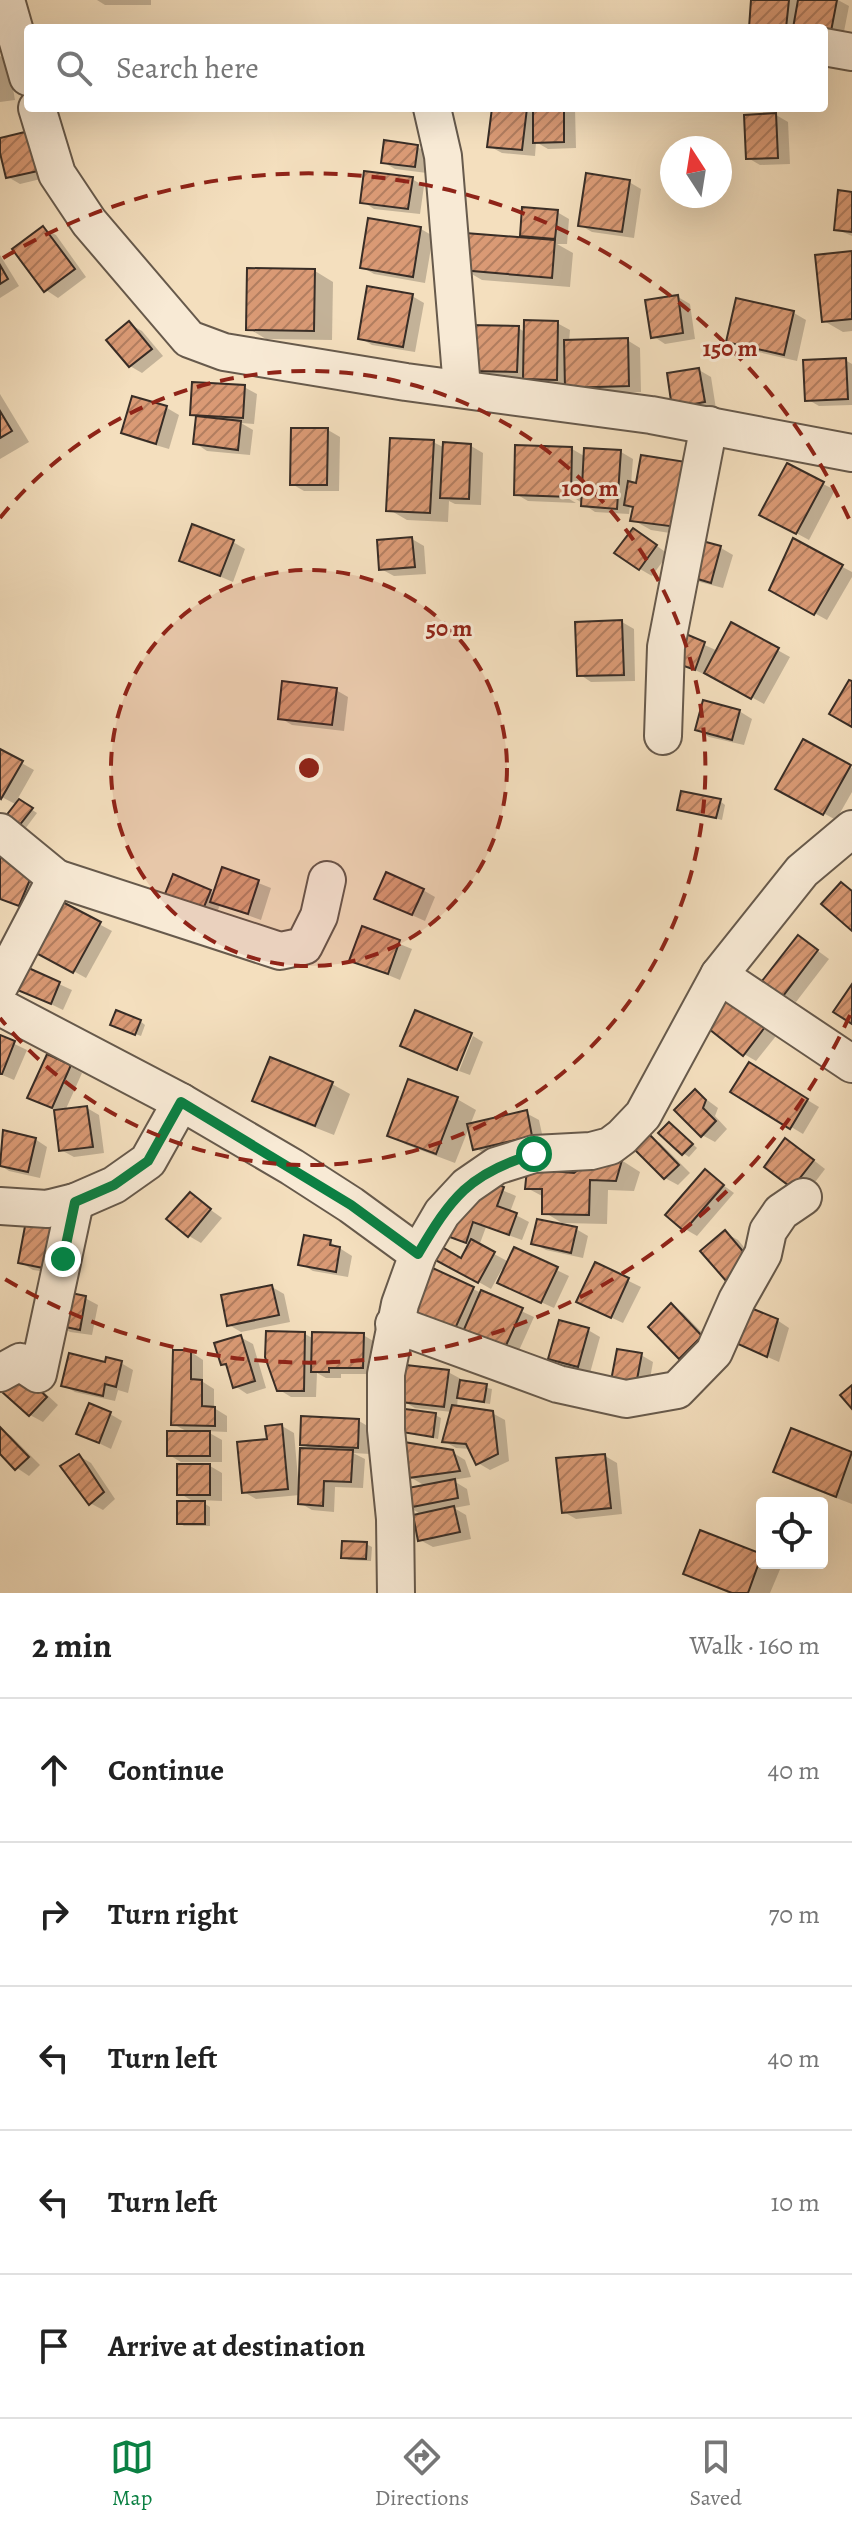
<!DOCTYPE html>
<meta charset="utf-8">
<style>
:root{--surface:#fff;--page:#f6f6f6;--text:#222;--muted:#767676;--line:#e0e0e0;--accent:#0b8043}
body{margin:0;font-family:Alegreya,serif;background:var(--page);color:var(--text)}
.controls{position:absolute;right:24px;bottom:24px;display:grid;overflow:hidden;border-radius:8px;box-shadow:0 8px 32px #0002}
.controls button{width:72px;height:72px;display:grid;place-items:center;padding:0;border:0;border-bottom:2px solid var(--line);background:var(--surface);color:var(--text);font:40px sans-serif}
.compass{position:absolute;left:660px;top:136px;width:72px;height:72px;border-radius:50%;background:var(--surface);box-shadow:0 8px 32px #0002;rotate:348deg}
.stop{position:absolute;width:24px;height:24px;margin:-18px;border:6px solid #0b8043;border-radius:50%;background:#fff}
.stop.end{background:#0b8043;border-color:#fff;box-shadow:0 2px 8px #0008}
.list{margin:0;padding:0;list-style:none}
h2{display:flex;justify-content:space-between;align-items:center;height:104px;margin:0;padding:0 32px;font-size:34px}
h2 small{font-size:26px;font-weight:400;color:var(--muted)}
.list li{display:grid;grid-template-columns:52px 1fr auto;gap:24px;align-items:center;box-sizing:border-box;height:144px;padding:0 32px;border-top:2px solid var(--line)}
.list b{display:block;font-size:30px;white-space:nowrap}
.list em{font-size:26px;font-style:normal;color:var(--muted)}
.icon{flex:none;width:44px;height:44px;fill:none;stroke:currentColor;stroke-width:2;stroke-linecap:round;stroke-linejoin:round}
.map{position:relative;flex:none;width:852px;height:1593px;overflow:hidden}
.search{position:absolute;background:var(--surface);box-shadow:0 8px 32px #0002;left:24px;right:24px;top:24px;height:88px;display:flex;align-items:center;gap:20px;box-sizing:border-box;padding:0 28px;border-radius:8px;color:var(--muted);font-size:30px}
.sheet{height:824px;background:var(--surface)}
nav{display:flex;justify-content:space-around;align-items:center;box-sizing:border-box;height:112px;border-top:2px solid var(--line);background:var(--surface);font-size:22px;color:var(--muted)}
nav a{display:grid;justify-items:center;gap:4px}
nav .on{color:var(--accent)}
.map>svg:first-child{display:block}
.shadow{fill:#0003}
.building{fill:url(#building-hatch);stroke:#382d26;stroke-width:2}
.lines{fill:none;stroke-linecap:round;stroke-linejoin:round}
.minor-casing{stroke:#675a4c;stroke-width:40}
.minor{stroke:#f8ead5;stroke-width:36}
.route{stroke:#0b8043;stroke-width:10}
.ring{fill:none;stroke:#8f2418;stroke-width:4;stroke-dasharray:14 10}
.centre{fill:#8f2418;stroke:#f8ead5;stroke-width:4}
.ring-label{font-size:24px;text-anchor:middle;font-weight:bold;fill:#8f2418;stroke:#f8ead5;stroke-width:6;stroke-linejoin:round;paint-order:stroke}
</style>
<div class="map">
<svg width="852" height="1593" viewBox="0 0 852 1593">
<defs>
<pattern id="building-hatch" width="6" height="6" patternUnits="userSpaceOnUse" patternTransform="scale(2)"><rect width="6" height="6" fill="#da9a75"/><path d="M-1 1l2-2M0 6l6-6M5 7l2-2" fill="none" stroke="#b27e60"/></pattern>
</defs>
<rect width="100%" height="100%" fill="#f4dfbe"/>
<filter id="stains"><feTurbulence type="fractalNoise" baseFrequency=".0025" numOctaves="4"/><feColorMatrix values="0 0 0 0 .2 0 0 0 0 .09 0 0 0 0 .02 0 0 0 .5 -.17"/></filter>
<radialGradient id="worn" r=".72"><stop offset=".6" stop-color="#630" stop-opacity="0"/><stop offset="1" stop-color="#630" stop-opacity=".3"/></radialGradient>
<g class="shadow">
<path d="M97,0H151V5H105Z"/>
<path d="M753,0H838L849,6L840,52L824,28H751Z"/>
<path d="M0,56L8,61L15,100L0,102Z"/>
<path d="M389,108H424V113L394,111Z"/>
<path d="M494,108H575L576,148L548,149L536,142L535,156L502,153L489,146Z"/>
<path d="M776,115L788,122L790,164L760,165L748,158Z"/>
<path d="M0,140L49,177L20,184L8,177Z"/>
<path d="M417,147L430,154L427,173L395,169L383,162Z"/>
<path d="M412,179L424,186L420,214L374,209L362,201Z"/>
<path d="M629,182L641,189L634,238L592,232L580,225Z"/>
<path d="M852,194V236L836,229Z"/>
<path d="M557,212L569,219L567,244H557L573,253L570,287L482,280L463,269L532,240L522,235Z"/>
<path d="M43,228L56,235L86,277L58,298L46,290Z"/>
<path d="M421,229L433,236L425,283L374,274L362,267Z"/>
<path d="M852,253V331L843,332L824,321Z"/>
<path d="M0,255L19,286L0,298Z"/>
<path d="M315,271L333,282L332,340L266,339L248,328Z"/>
<path d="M412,296L424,303L415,352L372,345L360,338Z"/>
<path d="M678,297L690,304L695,339L665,344L653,336Z"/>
<path d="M738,301L794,313L806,320L797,361L741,348L728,341Z"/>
<path d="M557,323L570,330L569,342L627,340L640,348L641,392L580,394L537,385L525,378L482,377L469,370L518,328L525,332Z"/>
<path d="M129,324L142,331L163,356L142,373L130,366Z"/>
<path d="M845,360L852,364V405L819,406L807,399Z"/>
<path d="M699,370L711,377L716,409L686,414Z"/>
<path d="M244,387L257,394L254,424L241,423L253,430L250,455L207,451L195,443L198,418L192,414Z"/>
<path d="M0,394L29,442L0,459Z"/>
<path d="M133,398L167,408L179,415L169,449L135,439L123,432Z"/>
<path d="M328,430L340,437L339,491H304L292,484Z"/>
<path d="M433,442L445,448L471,446L483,453L481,505L455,504L449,501L448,522L407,520L388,509Z"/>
<path d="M572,449L586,457L621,452L633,459L631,484L695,537L651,530L633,520L634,509L630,506L629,514L595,512L563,490L561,494L576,503L528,501L516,494Z"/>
<path d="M823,484L835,490L809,540L774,521Z"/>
<path d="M646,538L668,554L652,576L640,569Z"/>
<path d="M412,539L424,546L426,574L394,576L381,569Z"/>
<path d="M794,541L852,572V577L827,620L771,589Z"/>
<path d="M233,542L245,549L233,582L181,560Z"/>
<path d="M721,548L733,555L723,588L696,581Z"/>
<path d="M622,622L634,629L635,681L591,682L579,674Z"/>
<path d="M732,625L790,657L764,704L708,673V676L673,660L682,635L718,651Z"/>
<path d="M336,690L348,697L344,731L292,725L280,718Z"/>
<path d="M739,711L752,719L744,745L709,737L697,730Z"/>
<path d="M804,742L852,768V792L836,820L778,788Z"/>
<path d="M0,751L34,770L17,800L37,813L25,829L19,825L17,805L0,796Z"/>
<path d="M720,801L725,805L722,820L679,809Z"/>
<path d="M0,858L45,879L32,912L0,899Z"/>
<path d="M223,869L271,888L261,920L220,905L212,925L174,876L215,894Z"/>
<path d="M423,890L435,897L425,921L389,905Z"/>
<path d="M54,900L112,931L86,978L28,946Z"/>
<path d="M363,929L412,949L400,980L352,960Z"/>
<path d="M799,937L829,959L796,1002L784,995Z"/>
<path d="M26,969L72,990L63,1010L18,988Z"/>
<path d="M733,1003L776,1036L756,1061L744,1054Z"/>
<path d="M140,1021L145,1025L141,1036L118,1028Z"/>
<path d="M473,1036L483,1042L470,1075L459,1071Z"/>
<path d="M0,1037L27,1050L14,1080L0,1074Z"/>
<path d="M749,1065L819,1107L803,1134L733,1092Z"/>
<path d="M70,1066L82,1073L65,1111L87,1108L99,1115L104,1153L74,1157L61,1150L56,1110L42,1104Z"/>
<path d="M410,1081L457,1099L476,1110L455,1163L407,1145L389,1135Z"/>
<path d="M332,1084L350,1094L334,1135L273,1111L255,1101Z"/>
<path d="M695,1091L718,1108L715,1116L727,1129L715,1142L702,1135Z"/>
<path d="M526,1113L539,1120L544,1143L488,1155L475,1148Z"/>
<path d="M675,1127L697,1148L689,1157L683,1153Z"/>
<path d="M4,1133L35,1139L47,1147L40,1178L9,1171L0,1165Z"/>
<path d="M648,1136L660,1143L690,1173L678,1185L665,1178Z"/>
<path d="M798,1148L825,1169L806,1194L793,1186Z"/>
<path d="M607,1151L640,1172L634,1191L608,1190L607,1224L562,1223L544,1212V1197L527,1188L575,1175Z"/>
<path d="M705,1172L734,1193L697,1236L685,1229Z"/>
<path d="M483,1182L516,1196L510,1212L529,1222L522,1240L486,1227L479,1246L509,1262L515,1250L569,1276L554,1308L512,1289L502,1269L491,1289L431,1255L462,1260L470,1245L449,1235Z"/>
<path d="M190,1195L222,1218L201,1243L189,1236Z"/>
<path d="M27,1224L60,1274L33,1270L20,1262Z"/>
<path d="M576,1229L588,1236L583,1258L546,1250L533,1243Z"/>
<path d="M725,1233L738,1240L763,1270L740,1288Z"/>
<path d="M330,1242L352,1256L348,1277L313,1271L301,1264Z"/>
<path d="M596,1265L641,1287L623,1323L591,1308Z"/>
<path d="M427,1268L534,1317L516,1357L420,1317Z"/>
<path d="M272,1287L284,1294L290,1322L241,1332L229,1325Z"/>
<path d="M85,1298L98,1305L92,1335L70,1332L58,1324Z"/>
<path d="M671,1306L683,1313L713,1344L692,1365L680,1357Z"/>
<path d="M777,1320L789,1328L779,1362L741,1345Z"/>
<path d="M588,1330L600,1337L590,1373L563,1365L550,1358Z"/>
<path d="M305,1334L314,1339L363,1335L375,1342V1374H341V1378H326L317,1373L316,1397H291L278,1389Z"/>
<path d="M240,1337L253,1344L266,1388L247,1394L235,1386L230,1368L222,1364Z"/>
<path d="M191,1352L203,1360V1382L214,1389V1408L227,1416V1432L206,1431L222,1440V1462H181L169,1455L190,1433L173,1424Z"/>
<path d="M641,1355L653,1362L647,1396L625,1392Z"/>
<path d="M121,1363L133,1370L128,1393L118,1390L115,1401L75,1392L63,1385L106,1364Z"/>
<path d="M448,1372L461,1379L460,1382L492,1389L490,1404L465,1400L458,1396L457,1407L492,1413L505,1420L509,1461L490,1470L478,1463L471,1449L456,1448L444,1441L452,1412L415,1408L403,1401Z"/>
<path d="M32,1381L58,1405L43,1422L30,1415L4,1391Z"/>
<path d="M110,1414L122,1421L111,1449L78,1433Z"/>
<path d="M435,1415L441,1418L438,1439L404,1431Z"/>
<path d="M359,1421L371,1428L370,1454L353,1453L365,1459L363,1488L335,1487L334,1512L312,1510L300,1503V1495L256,1499L244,1492L269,1441L282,1426L294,1433L298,1478H301L313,1450L302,1444Z"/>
<path d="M0,1429L11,1436L40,1465L29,1476L17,1468L0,1451Z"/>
<path d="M792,1430L852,1454V1504L794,1482L776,1471Z"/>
<path d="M452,1452L465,1460L471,1477L452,1480L467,1489L470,1505L454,1508L466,1515L471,1539L433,1547L420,1540L422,1515L409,1507L427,1487L410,1477Z"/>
<path d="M79,1456L91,1463L115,1499L103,1510L90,1503Z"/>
<path d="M605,1456L617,1463L622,1514L576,1519L564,1512Z"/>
<path d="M210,1466L222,1473V1501L199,1500L210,1507V1526H184L179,1523L196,1503L179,1493Z"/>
<path d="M702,1533L762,1556V1563H775L781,1567L770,1593H728L685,1573Z"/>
<path d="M366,1544L372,1547L371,1561L349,1560L343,1557Z"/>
</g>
<g class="building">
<path d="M751,0H789L786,28H749Z"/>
<path d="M798,0H837L828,47L824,46V28H793Z"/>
<path d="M492,108H527L522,150L487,147Z"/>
<path d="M533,108H564V142L533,143Z"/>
<path d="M776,113L778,158L746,159L744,115Z"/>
<path d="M29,131L38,171L6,178L0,153V138Z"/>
<path d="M384,140L418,145L415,167L381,163Z"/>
<path d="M364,171L413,177L408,209L360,203Z"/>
<path d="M586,173L630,180L622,232L578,226Z"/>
<path d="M838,190L852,192V232L834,230Z"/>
<path d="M522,207L558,210L555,239L520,236Z"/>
<path d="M368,218L421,227L413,277L360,268Z"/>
<path d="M43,226L75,269L44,292L12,249Z"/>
<path d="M465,233L555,240L552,278L461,270Z"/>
<path d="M852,251V319L822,322L815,255Z"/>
<path d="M0,265L8,279L0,284Z"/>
<path d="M247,268L315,269L314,331L246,330Z"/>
<path d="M367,286L413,294L403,347L358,339Z"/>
<path d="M678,295L683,333L651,338L645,300Z"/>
<path d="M736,298L794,311L784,355L726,342Z"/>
<path d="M524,320L558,321L557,380L523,379Z"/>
<path d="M129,321L152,349L129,367L106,340Z"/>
<path d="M468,325L519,326L517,372L467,371Z"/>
<path d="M628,338L629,386L565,388L564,340Z"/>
<path d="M846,358L848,399L805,401L803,360Z"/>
<path d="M699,368L705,402L672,408L667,373Z"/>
<path d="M192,382L245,385L243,418L190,415Z"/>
<path d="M132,396L167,406L156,444L121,433Z"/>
<path d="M0,411L12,431L0,438Z"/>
<path d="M196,416L241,421L238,450L193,444Z"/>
<path d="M291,428H328L327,485H290Z"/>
<path d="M390,438L434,440L430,513L386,511Z"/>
<path d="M443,442L471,444L469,499L440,498Z"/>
<path d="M515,445L572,447L571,497L514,495Z"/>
<path d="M584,448L621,450L617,509L581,506Z"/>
<path d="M641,455L686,462L677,527L630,521L633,507L624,505L628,481L636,483Z"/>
<path d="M787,463L824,482L796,534L759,515Z"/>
<path d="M192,524L234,540L220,576L179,561Z"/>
<path d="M633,528L657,545L639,570L614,553Z"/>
<path d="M412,537L415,567L379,570L377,540Z"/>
<path d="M691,538L721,546L711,583L681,574Z"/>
<path d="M793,538L843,565L814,615L769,590Z"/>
<path d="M622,620L624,675L577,676L575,622Z"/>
<path d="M731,622L779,648L751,699L704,673Z"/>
<path d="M681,632L705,642L695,670L670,661Z"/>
<path d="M849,680L852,681V727L829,714Z"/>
<path d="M282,681L337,688L332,725L278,719Z"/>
<path d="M703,700L740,710L732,740L695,730Z"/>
<path d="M803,739L851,765L823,815L775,789Z"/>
<path d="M0,749L23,761L1,799L0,798Z"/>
<path d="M681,791L721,799L716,818L677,810Z"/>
<path d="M19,799L33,808L18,827L5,817Z"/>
<path d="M0,856L34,870L19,906L0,899Z"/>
<path d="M222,867L259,880L248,914L210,902Z"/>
<path d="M386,872L424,889L412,915L374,899Z"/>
<path d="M173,874L211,890L199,919L161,904Z"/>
<path d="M841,882L852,891V931L821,904Z"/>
<path d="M53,897L101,922L73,973L25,947Z"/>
<path d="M362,926L400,940L388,974L349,961Z"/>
<path d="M798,935L818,950L783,996L762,981Z"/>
<path d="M24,966L60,982L51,1004L15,989Z"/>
<path d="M852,984V1024L833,1012Z"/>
<path d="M720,993L765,1027L743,1056L699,1021Z"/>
<path d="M116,1010L141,1020L135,1035L110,1025Z"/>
<path d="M415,1010L472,1033L457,1070L400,1046Z"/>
<path d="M0,1035L15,1041L2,1074H0Z"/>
<path d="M47,1054L71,1065L52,1108L27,1098Z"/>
<path d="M270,1057L333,1082L315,1126L252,1101Z"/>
<path d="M749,1062L808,1099L790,1129L730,1092Z"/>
<path d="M408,1079L458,1097L436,1154L387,1136Z"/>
<path d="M695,1089L706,1100L703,1108L716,1121L701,1137L674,1110Z"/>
<path d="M87,1106L93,1147L59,1151L54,1110Z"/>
<path d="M527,1110L532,1136L473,1150L467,1124Z"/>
<path d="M669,1122L693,1144L682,1155L658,1133Z"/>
<path d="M3,1130L36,1138L28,1172L0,1166Z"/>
<path d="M648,1133L679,1165L664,1179L633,1148Z"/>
<path d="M785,1138L814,1160L792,1188L764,1167Z"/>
<path d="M607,1148L622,1160L616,1181L590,1180L589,1215L542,1214V1189H525L527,1169L574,1173Z"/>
<path d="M705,1169L724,1185L684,1231L665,1215Z"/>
<path d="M482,1179L504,1187L497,1206L517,1213L509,1235L473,1222L466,1243L447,1236Z"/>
<path d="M190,1192L211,1209L188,1237L166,1219Z"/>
<path d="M537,1219L577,1227L571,1253L531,1244Z"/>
<path d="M26,1221L55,1227L48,1269L18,1263Z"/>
<path d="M725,1230L752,1262L727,1282L700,1251Z"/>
<path d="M304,1235L331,1240L330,1245L340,1247L336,1272L298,1265Z"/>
<path d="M471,1239L495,1252L478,1283L428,1256L435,1243L461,1258Z"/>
<path d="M514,1247L558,1267L541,1303L497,1283Z"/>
<path d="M595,1262L629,1278L611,1318L576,1302Z"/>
<path d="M426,1265L474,1287L453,1333L405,1311Z"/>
<path d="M272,1285L279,1315L227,1326L221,1295Z"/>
<path d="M481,1290L523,1308L503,1352L462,1334Z"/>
<path d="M61,1291L86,1296L80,1330L56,1325Z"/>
<path d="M671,1303L702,1336L679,1359L648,1327Z"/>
<path d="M741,1304L778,1319L767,1357L727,1339Z"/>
<path d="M559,1320L589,1328L578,1367L548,1359Z"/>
<path d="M266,1331L305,1332L304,1391H277L265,1357Z"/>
<path d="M312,1332L364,1333L363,1368H329V1372H311Z"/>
<path d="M241,1335L255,1381L233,1388L226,1364L221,1365L214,1343Z"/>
<path d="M617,1349L642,1353L635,1390L610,1386Z"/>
<path d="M173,1350H191V1379L202,1380V1406L215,1407V1426L171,1425Z"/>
<path d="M69,1353L105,1362L106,1357L122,1361L116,1387L105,1384L103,1396L61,1386Z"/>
<path d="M406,1365L449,1370L444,1407L401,1402Z"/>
<path d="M19,1371L47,1397L29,1416L1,1391Z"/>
<path d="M460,1380L487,1384L484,1402L457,1398Z"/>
<path d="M852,1385V1409L840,1395Z"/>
<path d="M89,1403L111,1412L99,1443L76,1434Z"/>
<path d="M452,1405L493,1411L498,1454L476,1465L466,1444L442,1442Z"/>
<path d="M405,1409L436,1413L433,1437L402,1432Z"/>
<path d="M301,1416L359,1419L358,1448L300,1445Z"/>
<path d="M282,1424L288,1489L242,1493L237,1442L267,1439L265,1426Z"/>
<path d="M0,1427L29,1457L15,1470L0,1454Z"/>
<path d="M791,1428L852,1452L836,1497L773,1472Z"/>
<rect x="167" y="1431" width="43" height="25"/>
<path d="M404,1442L453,1450L460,1471L408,1478Z"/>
<path d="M300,1448L353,1450L351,1482L324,1481L323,1506L298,1504Z"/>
<path d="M79,1454L104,1492L89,1505L60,1466Z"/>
<path d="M605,1454L611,1508L562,1513L556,1458Z"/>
<rect x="177" y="1464" width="33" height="31"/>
<path d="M455,1479L458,1498L407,1508L403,1489Z"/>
<rect x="177" y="1501" width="28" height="23"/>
<path d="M454,1506L460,1532L418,1541L413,1515Z"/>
<path d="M700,1530L762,1554L748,1593H732L683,1574Z"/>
<path d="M342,1541L367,1542L366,1559L341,1558Z"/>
</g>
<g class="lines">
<defs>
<g id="minor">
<path d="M6,0L28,77"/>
<path d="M824,47L852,52"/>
<path d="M37,108L57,174L89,222L189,339L224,352L406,382L651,415L852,453"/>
<path d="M432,108L443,156L462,388"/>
<path d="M663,736L666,647L709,425"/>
<path d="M0,832L56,878"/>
<path d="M719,975L852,1064"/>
<path d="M0,985L56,878L280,951L304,946L319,916L327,880"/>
<path d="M0,1007L181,1102L292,1167L351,1205L418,1254"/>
<path d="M0,1206L47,1209L75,1202L114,1185L148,1161L181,1102"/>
<path d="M394,1324L558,1384L626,1399L677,1390L714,1352L737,1300L763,1254L768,1231L781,1212L803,1197"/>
<path d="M0,1373L20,1362L38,1374L75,1202"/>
<path d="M396,1593L395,1519L386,1430V1374L400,1304L418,1254L442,1213L467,1186L496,1166L534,1154L591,1151L610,1146L622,1137L643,1115L719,975L802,871L852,829"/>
</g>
</defs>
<use href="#minor" class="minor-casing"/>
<use href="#minor" class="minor"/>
</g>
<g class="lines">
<path class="route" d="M63,1259L75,1202L114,1185L148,1161L181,1102L351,1205L418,1254C451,1198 469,1173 534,1154"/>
</g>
<circle cx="309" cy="768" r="198" fill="#8f2418" fill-opacity=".12"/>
<g class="ring">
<circle cx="309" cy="768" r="198"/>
<path d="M0 518A397 397 0 1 1 0 1018"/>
<path d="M850 1015A595 595 0 0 1 3 1278M3 258A595 595 0 0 1 850 521"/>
</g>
<circle cx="309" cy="768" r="12" class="centre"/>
<g class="ring-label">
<text x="730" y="356">150 m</text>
<text x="590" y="496">100 m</text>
<text x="449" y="636">50 m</text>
</g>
<rect width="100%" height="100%" filter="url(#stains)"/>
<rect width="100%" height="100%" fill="url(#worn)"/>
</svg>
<div class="controls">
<button><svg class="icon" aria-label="locate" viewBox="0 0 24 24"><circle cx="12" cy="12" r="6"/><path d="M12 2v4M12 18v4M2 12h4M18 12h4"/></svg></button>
</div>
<svg class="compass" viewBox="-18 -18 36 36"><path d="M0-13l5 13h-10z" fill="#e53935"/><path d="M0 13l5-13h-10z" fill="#767676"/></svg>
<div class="stop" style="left:534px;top:1154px"></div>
<div class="stop end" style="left:63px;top:1259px"></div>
<div class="search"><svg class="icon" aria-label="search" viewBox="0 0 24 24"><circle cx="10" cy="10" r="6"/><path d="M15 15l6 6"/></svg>Search here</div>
</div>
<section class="sheet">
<h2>2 min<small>Walk · 160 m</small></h2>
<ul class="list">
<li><svg class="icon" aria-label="ahead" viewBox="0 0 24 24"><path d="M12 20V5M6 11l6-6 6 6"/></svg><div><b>Continue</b></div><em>40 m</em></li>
<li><svg class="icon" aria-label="right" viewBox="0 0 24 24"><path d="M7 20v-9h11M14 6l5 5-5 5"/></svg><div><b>Turn right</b></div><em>70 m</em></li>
<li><svg class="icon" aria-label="left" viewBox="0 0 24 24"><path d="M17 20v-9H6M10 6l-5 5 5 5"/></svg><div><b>Turn left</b></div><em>40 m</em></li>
<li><svg class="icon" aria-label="left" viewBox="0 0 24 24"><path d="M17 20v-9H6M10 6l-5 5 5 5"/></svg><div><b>Turn left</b></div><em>10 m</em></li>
<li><svg class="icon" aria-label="arrive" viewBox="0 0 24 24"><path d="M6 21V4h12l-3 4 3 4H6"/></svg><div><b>Arrive at destination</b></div></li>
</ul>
</section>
<nav>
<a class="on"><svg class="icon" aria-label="map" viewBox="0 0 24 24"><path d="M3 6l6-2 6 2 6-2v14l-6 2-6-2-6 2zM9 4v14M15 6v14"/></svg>Map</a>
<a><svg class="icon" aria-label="directions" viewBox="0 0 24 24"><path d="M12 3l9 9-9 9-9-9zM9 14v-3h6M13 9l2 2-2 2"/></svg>Directions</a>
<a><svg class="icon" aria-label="saved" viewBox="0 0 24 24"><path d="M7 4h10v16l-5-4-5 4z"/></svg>Saved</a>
</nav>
